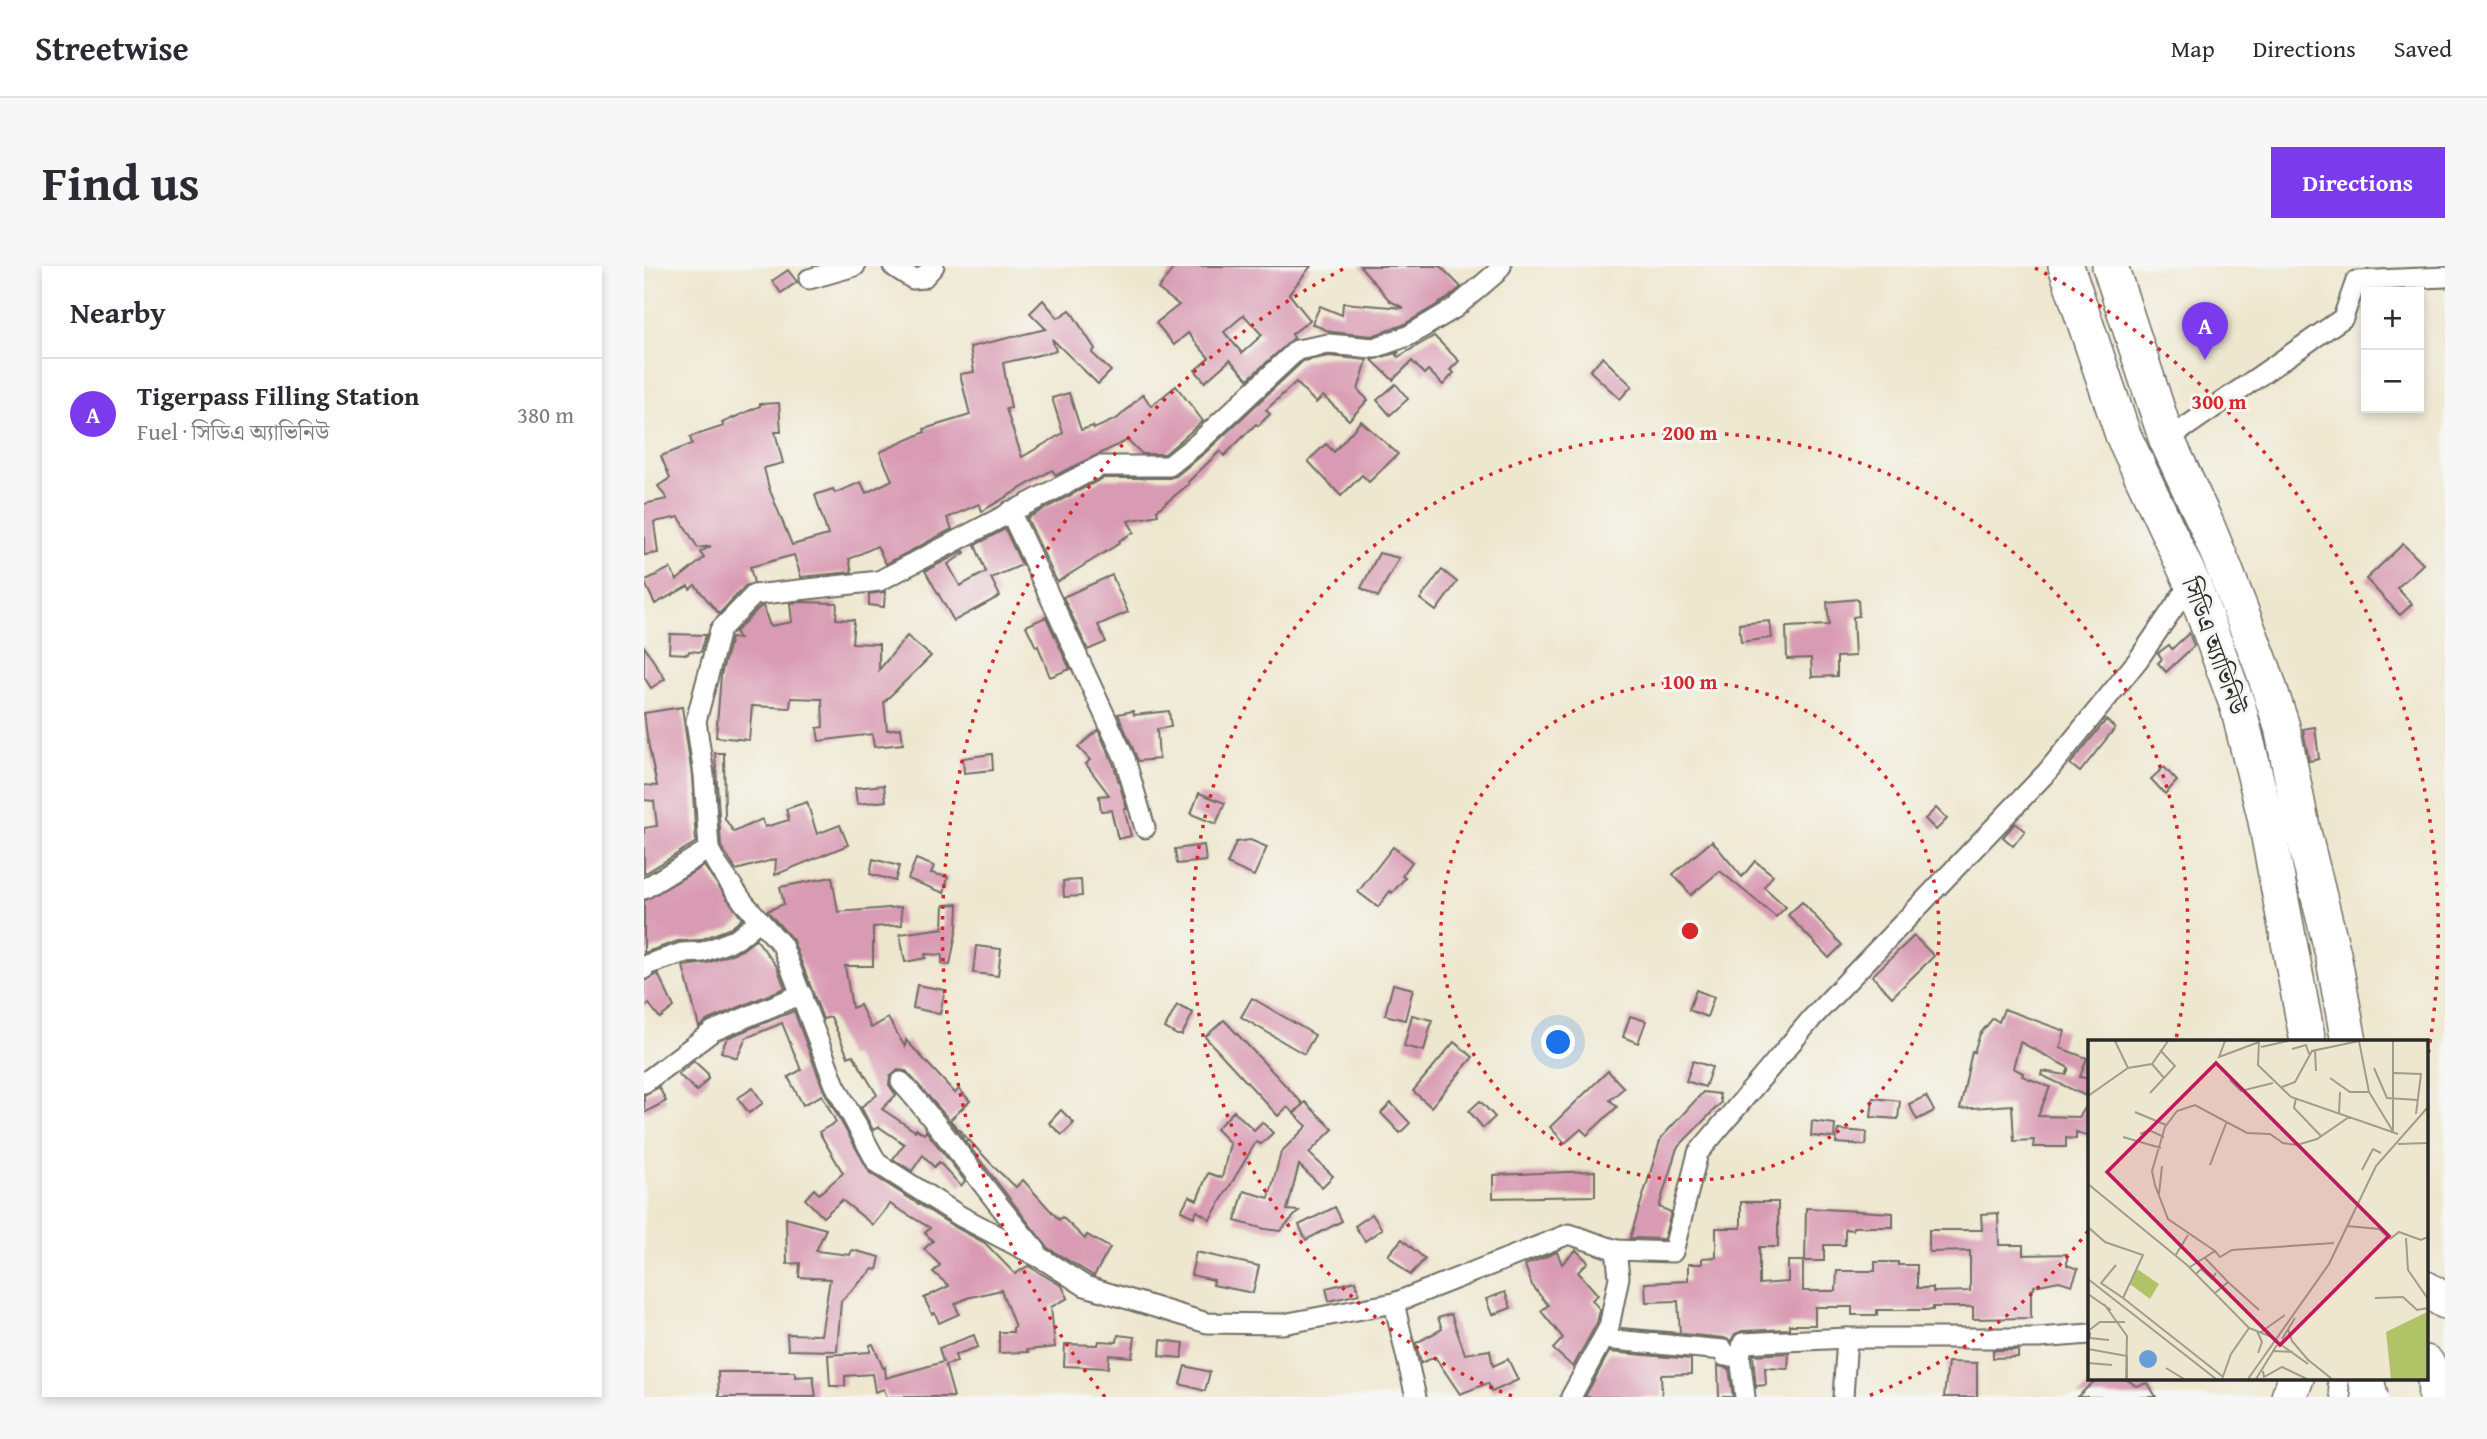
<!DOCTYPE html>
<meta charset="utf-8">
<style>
:root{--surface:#fff;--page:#f7f7f7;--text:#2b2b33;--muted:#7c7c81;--line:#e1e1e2;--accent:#7c3aed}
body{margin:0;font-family:"Gentium Book Plus","Noto Serif Bengali",serif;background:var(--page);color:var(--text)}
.controls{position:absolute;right:21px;top:21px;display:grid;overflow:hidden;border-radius:0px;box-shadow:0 4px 10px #0003}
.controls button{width:63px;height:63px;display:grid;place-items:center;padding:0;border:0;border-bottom:2px solid var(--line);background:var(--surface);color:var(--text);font:35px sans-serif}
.you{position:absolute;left:915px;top:777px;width:24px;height:24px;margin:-18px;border:5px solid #fff;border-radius:50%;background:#1a73e8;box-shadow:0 0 0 10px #1a73e833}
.badge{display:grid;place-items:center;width:46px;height:46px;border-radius:50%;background:var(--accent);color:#fff;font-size:23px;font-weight:700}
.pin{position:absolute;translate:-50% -58px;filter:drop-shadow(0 2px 4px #0008)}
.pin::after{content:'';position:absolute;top:37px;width:24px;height:21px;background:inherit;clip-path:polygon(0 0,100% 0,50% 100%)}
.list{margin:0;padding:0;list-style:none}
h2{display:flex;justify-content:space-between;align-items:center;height:91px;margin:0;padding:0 28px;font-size:30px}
h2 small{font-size:23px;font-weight:400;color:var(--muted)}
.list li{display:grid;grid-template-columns:46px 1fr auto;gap:21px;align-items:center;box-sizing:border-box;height:112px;padding:0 28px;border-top:2px solid var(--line)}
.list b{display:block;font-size:26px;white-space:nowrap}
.list p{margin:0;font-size:23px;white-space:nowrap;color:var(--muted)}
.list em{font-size:23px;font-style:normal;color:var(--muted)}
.map{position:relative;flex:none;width:1801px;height:1131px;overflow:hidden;border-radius:0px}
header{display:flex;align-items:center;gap:42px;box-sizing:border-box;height:98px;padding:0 35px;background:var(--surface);border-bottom:2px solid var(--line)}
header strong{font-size:33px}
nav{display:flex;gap:38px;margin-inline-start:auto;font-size:24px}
.intro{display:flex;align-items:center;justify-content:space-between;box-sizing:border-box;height:168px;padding:0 42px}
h1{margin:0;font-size:49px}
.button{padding:18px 32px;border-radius:0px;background:var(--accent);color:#fff;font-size:24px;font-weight:700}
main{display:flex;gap:42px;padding:0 42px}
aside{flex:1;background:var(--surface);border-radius:0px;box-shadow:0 4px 10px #0003}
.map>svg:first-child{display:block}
.building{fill:#d99bb3;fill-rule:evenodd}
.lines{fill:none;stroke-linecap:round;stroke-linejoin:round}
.street-casing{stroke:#6f6d64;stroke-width:23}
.highway-casing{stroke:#6f6d64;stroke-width:38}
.street{stroke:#fff;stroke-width:19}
.highway{stroke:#fff;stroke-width:35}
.highway-bridge-casing{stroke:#6f6d64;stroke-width:38;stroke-linecap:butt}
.highway-bridge{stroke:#fff;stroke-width:35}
.ring{fill:none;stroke:#d62828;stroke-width:3.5;stroke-dasharray:3.5 7}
.labels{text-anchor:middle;stroke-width:6;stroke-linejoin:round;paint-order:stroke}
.street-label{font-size:24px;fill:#2b2b2b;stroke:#f6f6f2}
.inset-road{fill:none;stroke:#a09c8d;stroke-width:2}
.view{fill:#c2185b;fill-opacity:0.15;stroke:#c2185b;stroke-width:3.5}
.inset-edge{fill:none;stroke:#2b2b2b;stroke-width:3.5}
.centre{fill:#d62828;stroke:#f6f6f2;stroke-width:3.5}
.ring-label{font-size:21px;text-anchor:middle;font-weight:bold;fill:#d62828;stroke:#f6f6f2;stroke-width:6;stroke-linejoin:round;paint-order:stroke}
</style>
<header>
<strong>Streetwise</strong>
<nav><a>Map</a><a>Directions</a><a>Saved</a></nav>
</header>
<div class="intro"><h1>Find us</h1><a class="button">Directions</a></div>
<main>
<aside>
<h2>Nearby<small></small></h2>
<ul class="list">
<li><span class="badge">A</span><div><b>Tigerpass Filling Station</b><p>Fuel · সিডিএ অ্যাভিনিউ</p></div><em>380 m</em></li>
</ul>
</aside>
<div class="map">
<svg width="1801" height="1131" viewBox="0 0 1801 1131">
<rect width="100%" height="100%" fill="#f6f6f2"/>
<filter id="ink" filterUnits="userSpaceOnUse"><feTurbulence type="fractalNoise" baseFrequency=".0143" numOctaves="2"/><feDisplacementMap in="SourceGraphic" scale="14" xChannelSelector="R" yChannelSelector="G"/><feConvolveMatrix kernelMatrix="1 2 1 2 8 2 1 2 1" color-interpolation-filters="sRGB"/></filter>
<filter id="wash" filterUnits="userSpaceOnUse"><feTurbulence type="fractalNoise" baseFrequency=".00686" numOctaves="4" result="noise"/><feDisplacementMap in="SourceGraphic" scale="28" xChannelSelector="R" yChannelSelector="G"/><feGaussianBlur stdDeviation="1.57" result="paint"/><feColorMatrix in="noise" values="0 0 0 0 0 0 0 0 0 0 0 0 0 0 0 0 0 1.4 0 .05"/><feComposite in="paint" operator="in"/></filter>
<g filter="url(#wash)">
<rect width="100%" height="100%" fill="#eee7cf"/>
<g id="blocks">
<g class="building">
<path d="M531,0H667L645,28L666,54L648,68L650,72L604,113L586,94L561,116L551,104L565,92L544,67L530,79L512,57L535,39L514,23ZM600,49L618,69L598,87L580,66Z"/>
<path d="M716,0H796L817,21L804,32L759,59L728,70L687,66L668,58L676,40L698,49L699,37L760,42L746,35Z"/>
<path d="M144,4L153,16L137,27L128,15Z"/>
<path d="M399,34L414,52L426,44L451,83L448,87L467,105L454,118L408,73L412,85L359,97L367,142L362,143L378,191L419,167L408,132L425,127L437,164L449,160L450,163L474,152L499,128L507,140L532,120L559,155L521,188H498L484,174L412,209L408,204L338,245L335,238L303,252L308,263L242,298L233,280L205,293L208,306L157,311L150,289L106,301L110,317L101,320L75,348L51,319L46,323L44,320L11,338L0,315L26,302L33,314L60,292L56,286L67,280L54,282L35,251L10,256L14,287L0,289V238L23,233L14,220L26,212L17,190L48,178L46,171L80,160L78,157L116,140V138L135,137L137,166H131L139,197L120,202L125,222L148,279L184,269L171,229L189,223L191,227L217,216L222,227L248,214L236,186L281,166L280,163L326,149L316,108L330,106L326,81L402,63L386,47Z"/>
<path d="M790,70L815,95L806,104L810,107L799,119L784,104L780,108L768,95L749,114L728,94L755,86L752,89L754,91Z"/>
<path d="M685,90L723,94L714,124L724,134L705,154L679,130L672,137L652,116L622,144L626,148L614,160L612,158L580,190L576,185L544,216L545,218L513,244L514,249L484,255L490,266L475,275L476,277L413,316L383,252L459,212H525L532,210L562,186L659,95Z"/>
<path d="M958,91L988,120L976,133L946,105Z"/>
<path d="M752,118L764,133L746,149L733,134Z"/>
<path d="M717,155L754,188L725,216L718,209L697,230L664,195L682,178L690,186Z"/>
<path d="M361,263L378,299L347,312L356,330L310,355L281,305L320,285L321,287L304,298L316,320L342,306L331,279Z"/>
<path d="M1759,278L1779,298L1753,322L1768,338L1756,349L1722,313Z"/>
<path d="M735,287L755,292L734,331L717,322Z"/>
<path d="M798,304L813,316L792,345L776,333Z"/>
<path d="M468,309L484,346L454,359L462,376L444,384L419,331Z"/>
<path d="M241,326L240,341L225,339V328Z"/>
<path d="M1214,333L1215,350L1209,351L1211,390L1193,391V410L1168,411L1167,392L1143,393L1142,361L1185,359L1183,336Z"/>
<path d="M155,336L193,337L192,353L210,354L208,377L235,378V404L263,370L287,390L240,436L243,464L257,462L259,478L230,481L228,468L175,475L173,462L179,461L178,433L147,432L146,442L108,440L105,474L72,471L77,409L87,372L96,373L91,366L116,341L119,340L126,360L148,356L146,337Z"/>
<path d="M402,351L426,403L406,411L394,380L392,381L382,360Z"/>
<path d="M1126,355L1128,372L1097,376L1095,358Z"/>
<path d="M1545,367L1550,380L1522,406L1514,397L1518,393L1514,387L1525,379L1528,383Z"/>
<path d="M26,368L62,369L57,386L45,385L44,388L25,387Z"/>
<path d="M0,380L21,413L7,422L0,411Z"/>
<path d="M38,441L48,510L52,576L0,608V562L13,560L10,535L0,534V519L13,520L3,471L0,447Z"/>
<path d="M489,445L490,449L525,445L527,461L513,463L515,493L494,495L474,448Z"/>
<path d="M1462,454L1471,462L1436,506L1426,498Z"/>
<path d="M1671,461L1675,493L1665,495L1659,463Z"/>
<path d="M454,464L469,497L483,543H480L487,570L474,573L467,544L457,545L455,530L465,529L442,498L446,494L434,481Z"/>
<path d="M71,487H80L81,553L90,566L118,553L121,561L145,554L142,543L163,536L173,568L196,559L204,579L131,609L132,593L92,604L77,580Z"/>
<path d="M348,488L349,504L320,507L319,492Z"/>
<path d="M1520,501L1533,515L1521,528L1507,513Z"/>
<path d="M240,519L242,535L213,538L211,522Z"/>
<path d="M555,527L581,537L572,558L547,548Z"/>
<path d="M1292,542L1303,553L1292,564L1281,553Z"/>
<path d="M1371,557L1381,565L1369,580L1359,571Z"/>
<path d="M606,574L623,581L610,610L583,598L592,576Z"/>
<path d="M1068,575L1098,611L1111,595L1129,609L1120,621L1142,641L1132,651L1076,605L1047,629L1029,608Z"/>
<path d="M560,579L562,595L533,598L531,583Z"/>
<path d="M749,581L768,596L758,610L761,612L748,627L746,625L734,641L714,626Z"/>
<path d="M229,593L255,600L251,615L226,608Z"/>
<path d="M272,593L290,600L287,607L304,611L300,627L264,613Z"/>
<path d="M60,600L98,653L87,662L56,674L34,675L0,687V635Z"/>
<path d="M188,611L194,646L257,641L258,659L229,661V700H201L208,742L216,739L227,762L244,752L261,781L262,774L311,827L315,823L326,835L306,854L353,904L372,921L379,914L415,954L418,951L441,973L443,969L466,982L450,1010L404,982L301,849L262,805L254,804L246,811L245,819L252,829L238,843L271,865L272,863L280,868L282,865L321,915L317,920L295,896L290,901L279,889L268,905L249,893L260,878L235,861L229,864L217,841L233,829L209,789L204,791L187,751L179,753L149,674L123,645L140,638L136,621Z"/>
<path d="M437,614L438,630L420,631L419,615Z"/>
<path d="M1158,636L1198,679L1185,692L1144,649Z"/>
<path d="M314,638L313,662L306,699L298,698V689L281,688L282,692L261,696L256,668L299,662L300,639Z"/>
<path d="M1270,670L1290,690L1248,731L1228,710Z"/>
<path d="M112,673L133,701L141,722L64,754L55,761L39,700L63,697L98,684Z"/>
<path d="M332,680L357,683L354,710L329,707Z"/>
<path d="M14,708L30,741L16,752L5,738L0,741V715Z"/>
<path d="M749,718L769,723L761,754L741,749Z"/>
<path d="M273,719L301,724L296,748L269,742Z"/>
<path d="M1052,724L1070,731L1063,751L1045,744Z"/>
<path d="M608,732L671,769L660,788L597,751Z"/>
<path d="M533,739L549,747L538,769H533L521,762Z"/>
<path d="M1360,743L1421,765L1416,782L1443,792L1436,811L1446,813V832L1397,809L1398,805L1422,809L1425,802L1376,776L1369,802L1379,807L1378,810L1406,821L1394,850L1435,851L1446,835V871L1432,866V873L1422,872V881H1389L1390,874L1370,875L1368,839L1316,843L1328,785L1330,786L1336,768L1349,752L1355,756Z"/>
<path d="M150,745L180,825L226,907L309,960L341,977L371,1008L384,1000L418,1020L424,1032L407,1041L411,1081L383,1084L384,1086L355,1087V1066H369V1062L371,1061L357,1024L323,1032L311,1038L315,1048L295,1057L291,1047L288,1048L280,1032L305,1020L289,1006L296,999L280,983L289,975L281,967L286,962L246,938L229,959L198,934L179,951L161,933L170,923L175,928L199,907L175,866L192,856L178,829L159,839L144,811L157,804L138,757L102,772L93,792L77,786L83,772Z"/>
<path d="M768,749L788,754L780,785L760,780Z"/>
<path d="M986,750L1002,755L994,777L979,771Z"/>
<path d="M580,754L659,838L650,847L643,841L634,850L561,771Z"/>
<path d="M810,776L829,791L787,841L769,825Z"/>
<path d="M50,795L64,808V813L53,825L34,808Z"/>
<path d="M1049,795L1068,801L1061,821L1042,815Z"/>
<path d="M964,805L980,822L966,834L973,841L943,869L937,863L921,877L906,861Z"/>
<path d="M15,821L22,835L0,847V829Z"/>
<path d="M109,822L119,837L105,847L94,832Z"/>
<path d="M1059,826L1075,828L1077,837L1033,882L1015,941L1027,946L1020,973L986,972L1017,872Z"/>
<path d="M1282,830L1290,845L1273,854L1265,838Z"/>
<path d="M1229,832L1256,835L1254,853L1227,851Z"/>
<path d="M836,835L851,851L839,862L825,845Z"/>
<path d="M661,836L689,863L665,887L689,910L678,921L655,899L643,944L655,945L636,965L621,963L591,955L600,925L625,932L637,886L663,860L650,848Z"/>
<path d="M747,837L766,857L756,867L737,847Z"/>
<path d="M417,844L430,857L418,869L405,857Z"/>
<path d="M590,845L610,864L618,856L629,867L617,878L612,876L566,953L553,945L550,951L537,945L545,930L553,934L564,907L578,912L586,877L572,863Z"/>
<path d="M1168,855L1191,858L1190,872L1167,870Z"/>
<path d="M1194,864L1223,866L1222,879L1192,877Z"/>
<path d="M951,905V930L849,932V909Z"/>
<path d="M1097,936H1134V981H1115V1018L1144,1016V995H1159V1025H1192L1193,1005H1231V996H1254V999H1273V1022H1289V1026L1326,1025V985L1285,986V964H1338L1337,948L1354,947L1355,979H1379V989L1423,988V999L1434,1003L1428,1019L1415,1015L1390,1020V1023L1387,1024V1052L1329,1053V1041H1289V1044H1233V1049H1208V1041H1171V1059H1145V1063L1098,1065L1091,1068L1087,1075L1080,1072L977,1062L1036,1067L1034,1035L1002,1036L1001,1017L1044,1015V998H1058V992L1072,991V962H1097Z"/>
<path d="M691,941L698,955L662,974L655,959Z"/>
<path d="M1162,942L1249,947V961H1209V964L1201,963V979H1180V995H1161Z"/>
<path d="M728,948L738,963L721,975L711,960Z"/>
<path d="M142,952L182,963L172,985L206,989L208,984L236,991L233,1004L229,1003L197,1035L193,1085L144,1084L143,1068L177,1069L186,1013L155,1011L156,997L143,998Z"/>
<path d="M758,973L781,993L766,1009L744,989Z"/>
<path d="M932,984L944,996L934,1006L954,1029L948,1034L956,1044L953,1057L929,1101L909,1083L919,1072L897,1045L904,1039L888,1019L881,999L913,986L918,998Z"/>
<path d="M552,986L615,1000L609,1027L569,1019L570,1014L547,1009Z"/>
<path d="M712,1015L715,1028L685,1035L682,1022Z"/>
<path d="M861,1026L867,1042L848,1049L842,1033Z"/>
<path d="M807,1048L821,1088L846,1084L849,1100L864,1093L874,1114L848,1126L844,1117L816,1128L791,1091L777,1097L772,1077L798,1063L794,1052Z"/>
<path d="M330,1069L334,1081L311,1089L313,1096L301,1099L310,1131H243L240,1123L231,1126L228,1108L201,1110V1120H186L184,1089L226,1086V1079L229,1078L239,1102L241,1101L242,1112L299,1096L295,1082Z"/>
<path d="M474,1069L491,1071L488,1091L465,1089L464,1102L420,1100L421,1078L454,1079L455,1075L473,1076Z"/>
<path d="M517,1074L540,1077L538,1092L516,1090Z"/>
<path d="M1349,1084H1374V1091L1349,1092Z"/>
<path d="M965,1086L1047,1093V1108L1017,1109L1018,1131H941Z"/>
<path d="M1145,1087L1144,1103L1121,1102L1122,1119L1112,1120V1123L1109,1089Z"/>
<path d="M1304,1096L1333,1097V1131H1300Z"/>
<path d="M541,1100L566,1106L561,1125L536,1118Z"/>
<path d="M1074,1100L1085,1102L1089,1131H1075Z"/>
<path d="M74,1106H151V1111L169,1110L172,1131H75Z"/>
<path d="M1454,1112H1481L1492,1120L1504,1117L1512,1131H1433Z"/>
</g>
</g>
</g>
<g filter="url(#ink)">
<use href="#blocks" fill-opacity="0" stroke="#6f6d64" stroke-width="2"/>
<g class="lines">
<defs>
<g id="street">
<path d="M249,0L269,13L279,12L290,0"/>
<path d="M857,0L852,7L811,42L764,70L730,82L684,78L653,84L554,177L525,200H456L235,315L110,329L76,364L52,455L60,509L65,583L72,597L100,637L138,679L191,819L233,897L316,950L402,995L441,1020L563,1057L639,1058L750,1037L925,968L972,984"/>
<path d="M165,13L211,0"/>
<path d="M1523,174L1699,52L1712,15L1801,11"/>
<path d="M366,245L481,493L501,562"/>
<path d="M0,623L65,583"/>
<path d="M0,703L2,699L38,687L59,686L93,673L116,654"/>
<path d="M257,816C305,869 344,930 392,984"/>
<path d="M0,817L69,765L158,728"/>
<path d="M750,1037L772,1131"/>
<path d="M959,1073L1079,1084L1081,1090H1096L1099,1077L1203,1072"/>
<path d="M1096,1090L1101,1131"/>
<path d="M927,1131L965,1061L975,1011L972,984L1029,986L1054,887L1169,751L1403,506L1494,394L1539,328L1550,321"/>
<path d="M1199,1131L1203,1072H1394L1446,1068"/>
</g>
<g id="highway">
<path d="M1422,0L1479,169L1550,321L1594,441L1621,550L1664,776"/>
<path d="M1466,0L1523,174L1562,258L1581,304L1619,403L1638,461L1659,566L1689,688L1705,776"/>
<path d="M1782,1023L1801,1035"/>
<path d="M1782,1097L1791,1111L1792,1131"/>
<path d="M1701,1112L1705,1131"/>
<path d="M1645,1131L1652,1112"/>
</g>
</defs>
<use href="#street" class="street-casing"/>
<use href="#highway" class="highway-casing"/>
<use href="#street" class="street"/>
<use href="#highway" class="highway"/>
<defs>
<path id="highway-bridge" d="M1722,1112L1726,1131"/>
</defs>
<use href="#highway-bridge" class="highway-bridge-casing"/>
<use href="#highway-bridge" class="highway-bridge"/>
</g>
</g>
<g class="ring">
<circle cx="1046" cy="665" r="249"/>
<path d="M1444 965A498 498 0 0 1 1224 1130M868 1130A498 498 0 1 1 1532 773"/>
<path d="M461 1131A748 748 0 0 1 701 2M1391 2A748 748 0 0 1 1783 795"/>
</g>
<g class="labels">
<g class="street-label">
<text transform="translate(1570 380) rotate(70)" y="8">সিডিএ অ্যাভিনিউ</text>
</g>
</g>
<g transform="translate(1444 774)">
<rect width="340" height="340" fill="#eee7cf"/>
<path d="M49,229L71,244L62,259L42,244ZM339,272V339H303L298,292Z" fill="#b0c367"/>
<path d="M51 319a9 9 0 1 1 18 0a9 9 0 1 1-18 0Z" fill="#699dd5"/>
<path class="inset-road" d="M27,1L40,28M137,1L131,17L171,2M171,1L170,25L203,57L310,94M173,7L200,1M204,9L218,5L221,14M72,10L87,26L76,38M227,10L228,31M286,28L299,58L330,60M306,33L333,34L328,74M242,38L262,52H281M142,40L153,51L185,43M194,47L207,42L224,11L271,1L281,52L306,93M62,53L76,38L64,24M0,56L40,28L64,24L80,1M208,58L206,68L233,96M47,72L78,85M251,73L252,52M305,90V1M52,94L61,90L76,97M35,97L73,108M310,104L340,103M122,125L139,81M274,130L285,109L293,113M0,144L99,225L161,288L184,297M71,154L74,126M259,186L291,189L302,199L311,192L333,200L340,197M0,187L17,202L55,215L35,258L134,336M318,198L320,230L340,259M127,211L80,179L67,145L64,131L77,87L89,71L107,65L159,93L182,94L195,103L209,105L229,99L261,77M87,216L100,195M117,218L140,242M28,225L13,243L35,258M102,227L127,211L132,217L144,210L246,203M108,234L113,229L124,239L128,233M0,239L128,339M127,253L140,242L171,270M0,254L23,270M287,258L315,257L329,270L340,268M16,264L39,296L38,339M200,289L204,301L221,321M0,291L12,282H37M169,291L174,302L170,313M2,292V298L21,300M173,292L197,275M194,299L207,278M192,304L220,324M0,309L39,316V339M184,311L205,312M219,319L244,339M0,323L24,325M78,328L96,339M175,331L176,337L194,327L219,339M134,339L143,314L161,288M160,339L241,224L288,126L340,67M168,339L189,305"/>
<path class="view" d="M128,23L301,196L192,305L19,132Z"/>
<rect width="340" height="340" class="inset-edge"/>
</g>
<circle cx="1046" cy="665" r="10" class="centre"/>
<g class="ring-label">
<text x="1575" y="143">300 m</text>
<text x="1046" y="174">200 m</text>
<text x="1046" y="423">100 m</text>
</g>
</svg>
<div class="controls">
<button>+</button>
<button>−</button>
</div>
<div class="you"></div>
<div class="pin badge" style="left:1561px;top:94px">A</div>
</div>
</main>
